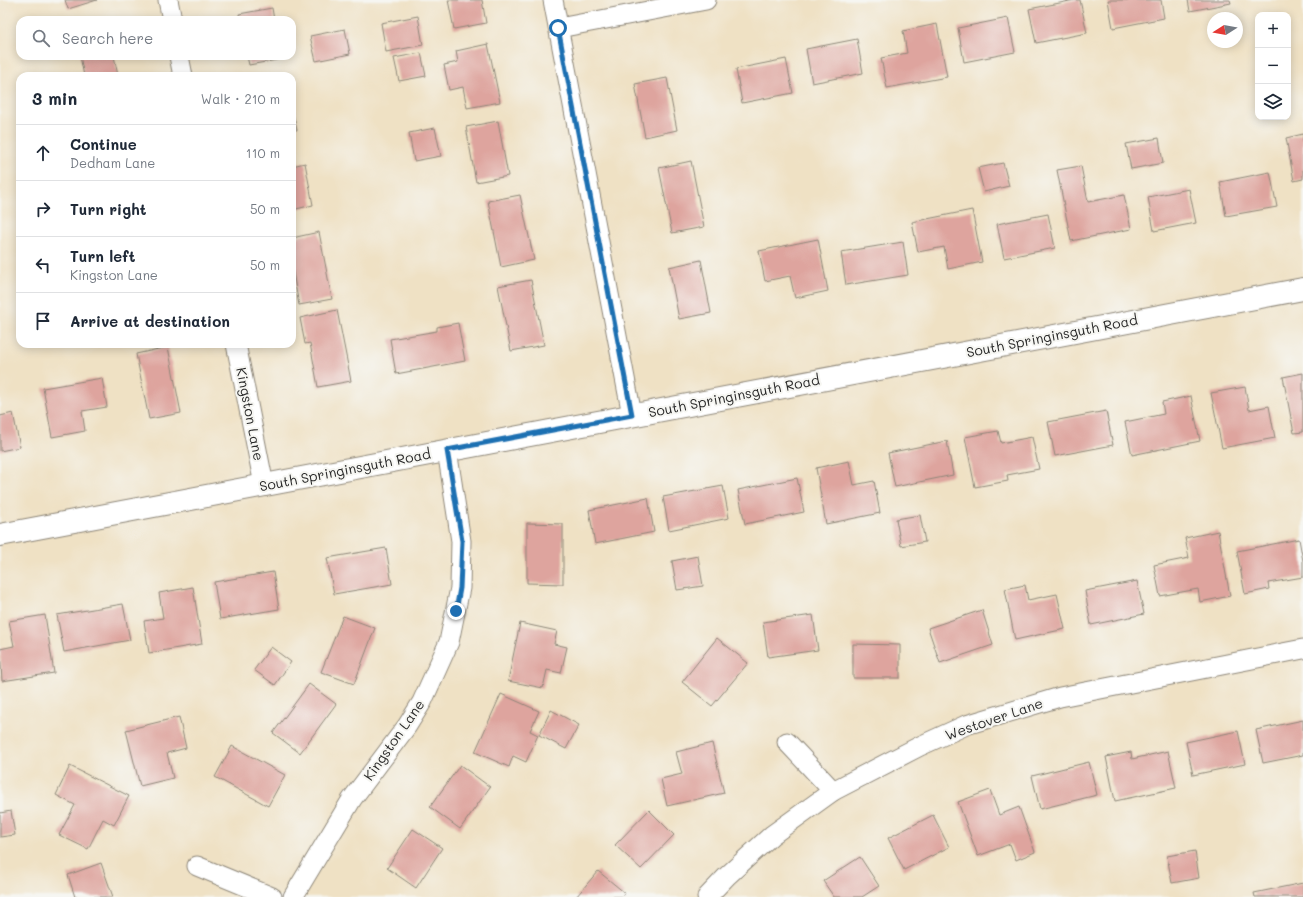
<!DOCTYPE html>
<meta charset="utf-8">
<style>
:root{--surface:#fff;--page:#f2f2f3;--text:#1f2937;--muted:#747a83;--line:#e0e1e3}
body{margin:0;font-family:Mali,sans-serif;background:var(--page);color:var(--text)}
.controls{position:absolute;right:12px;top:12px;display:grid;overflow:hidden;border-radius:8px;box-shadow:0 2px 10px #0003}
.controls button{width:36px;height:36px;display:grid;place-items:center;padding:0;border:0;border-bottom:1px solid var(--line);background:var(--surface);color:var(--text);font:20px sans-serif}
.compass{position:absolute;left:1207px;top:12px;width:36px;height:36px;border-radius:50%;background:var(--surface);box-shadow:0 2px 10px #0003;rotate:259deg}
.stop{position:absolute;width:12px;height:12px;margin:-9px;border:3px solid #1f6fb2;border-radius:50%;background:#fff}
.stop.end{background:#1f6fb2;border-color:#fff;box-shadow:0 1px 4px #0008}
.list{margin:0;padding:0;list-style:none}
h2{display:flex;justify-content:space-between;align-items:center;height:52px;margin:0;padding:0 16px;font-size:17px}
h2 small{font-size:13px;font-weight:400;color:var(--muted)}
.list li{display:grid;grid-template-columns:26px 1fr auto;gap:12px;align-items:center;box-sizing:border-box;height:56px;padding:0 16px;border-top:1px solid var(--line)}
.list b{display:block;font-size:15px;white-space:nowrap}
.list p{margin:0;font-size:13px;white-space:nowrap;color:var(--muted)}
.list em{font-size:13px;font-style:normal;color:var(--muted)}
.icon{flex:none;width:22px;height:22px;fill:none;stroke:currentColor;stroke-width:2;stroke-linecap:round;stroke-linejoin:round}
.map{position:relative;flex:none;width:1303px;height:897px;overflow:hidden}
.search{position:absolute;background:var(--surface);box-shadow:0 2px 10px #0003;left:16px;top:16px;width:280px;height:44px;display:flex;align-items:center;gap:10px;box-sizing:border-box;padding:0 14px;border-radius:12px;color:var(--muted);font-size:15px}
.panel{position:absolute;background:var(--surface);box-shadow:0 2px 10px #0003;left:16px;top:72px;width:280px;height:276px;border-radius:12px}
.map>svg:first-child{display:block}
.building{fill:#dea49e}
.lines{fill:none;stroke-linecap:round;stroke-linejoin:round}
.street-casing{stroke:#8d8678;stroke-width:21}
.secondary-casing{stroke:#8d8678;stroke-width:24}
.street{stroke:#fff;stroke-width:19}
.secondary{stroke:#fff;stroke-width:22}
.route{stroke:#1f6fb2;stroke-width:5}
.labels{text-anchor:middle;stroke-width:4;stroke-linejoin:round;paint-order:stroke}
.street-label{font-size:14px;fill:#2b2b2b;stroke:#f6f6f2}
</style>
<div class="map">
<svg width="1303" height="897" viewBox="0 0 1303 897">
<rect width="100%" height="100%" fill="#f6f6f2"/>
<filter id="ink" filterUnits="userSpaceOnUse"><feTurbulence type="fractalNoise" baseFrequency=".025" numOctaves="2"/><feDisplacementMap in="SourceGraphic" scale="8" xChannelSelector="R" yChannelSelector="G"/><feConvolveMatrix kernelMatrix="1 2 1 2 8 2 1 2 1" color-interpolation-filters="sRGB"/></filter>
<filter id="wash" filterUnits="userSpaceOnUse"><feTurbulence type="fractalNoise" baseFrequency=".012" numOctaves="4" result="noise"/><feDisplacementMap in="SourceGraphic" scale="16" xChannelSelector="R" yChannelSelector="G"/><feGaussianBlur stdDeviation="0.9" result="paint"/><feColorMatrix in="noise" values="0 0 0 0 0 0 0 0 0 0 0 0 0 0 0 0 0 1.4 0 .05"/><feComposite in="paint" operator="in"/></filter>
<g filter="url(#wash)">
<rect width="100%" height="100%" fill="#efe1c4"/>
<g id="blocks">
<g class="building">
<path d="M65,0H97L68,9Z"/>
<path d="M448,0H482L486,23L454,29Z"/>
<path d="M1075,0H1080L1087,33L1036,43L1029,9Z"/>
<path d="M1108,0H1161L1164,18L1113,28Z"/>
<path d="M1188,0H1230L1231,3L1190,11Z"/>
<path d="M272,8L274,20H240L239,14Z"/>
<path d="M418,16L423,45L386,52L381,23Z"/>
<path d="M1008,18L1015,52L964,62L958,28Z"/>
<path d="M937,24L947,77L887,88L881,58L907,53L903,31Z"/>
<path d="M345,29L350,54L316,61L310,36Z"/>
<path d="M857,39L863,73L812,83L806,49Z"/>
<path d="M488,44L500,102L467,108L463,87L449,90L444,65L458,62L456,51Z"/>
<path d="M421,53L426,76L399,81L394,58Z"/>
<path d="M80,56H114L118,76H84Z"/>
<path d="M247,56H282V59L249,65Z"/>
<path d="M786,59L793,93L742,103L736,69Z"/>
<path d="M667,78L677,130L645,137L635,84Z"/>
<path d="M292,110L297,130H292Z"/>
<path d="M498,121L508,176L476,182L466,127Z"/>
<path d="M435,128L441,156L414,161L409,133Z"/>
<path d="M1303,134V179L1294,181L1286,138Z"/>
<path d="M1159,138L1163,163L1131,169L1126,144Z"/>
<path d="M691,161L704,227L672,233L659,168Z"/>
<path d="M305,163L313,205L292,210V166Z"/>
<path d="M1003,163L1009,186L984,192L978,168Z"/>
<path d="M1081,166L1088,202L1124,195L1131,229L1071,241L1057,170Z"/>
<path d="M1270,172L1277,207L1226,216L1220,182Z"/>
<path d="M1189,189L1196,223L1154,231L1148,197Z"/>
<path d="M520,195L534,260L501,267L488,201Z"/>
<path d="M972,210L982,262L948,269L944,247L918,252L912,222Z"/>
<path d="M1048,214L1055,248L1004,258L997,224Z"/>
<path d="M319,232L332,299L299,305L292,267V238Z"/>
<path d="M818,239L828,291L795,298L790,276L765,281L759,251Z"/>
<path d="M903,242L908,275L846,285L841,252Z"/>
<path d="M701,260L711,313L679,319L669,267Z"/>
<path d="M531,280L544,345L511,351L498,286Z"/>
<path d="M337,310L351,381L318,387L310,343L305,344L300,318Z"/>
<path d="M458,323L465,361L396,374L390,339L437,331V327Z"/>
<path d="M168,347L181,413L149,419L136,354Z"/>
<path d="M1303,373V432L1294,433L1283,377Z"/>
<path d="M102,378L107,407L82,411L85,431L52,437L43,388Z"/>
<path d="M1245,387L1249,410L1269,406L1275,438L1222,448L1211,393Z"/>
<path d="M1191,396L1200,441L1132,455L1125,422L1164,414L1162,402Z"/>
<path d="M1106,411L1113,445L1055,456L1048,422Z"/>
<path d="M13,413L20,447L0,451V416Z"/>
<path d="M998,431L1001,443L1032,437L1039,469L1007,475L1008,481L975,487L965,437Z"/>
<path d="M947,441L953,475L895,487L888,453Z"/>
<path d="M849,461L854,485L874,481L880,513L826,524L816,468Z"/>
<path d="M797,478L804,512L745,524L738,490Z"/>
<path d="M723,486L729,518L669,530L663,497Z"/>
<path d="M648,498L654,532L595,544L589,510Z"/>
<path d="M920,515L925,542L901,546L896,519Z"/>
<path d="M527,523L563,524V584L527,583Z"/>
<path d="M1218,531L1230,596L1200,602L1198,589L1160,596L1154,565L1189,558L1185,538Z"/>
<path d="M1299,539L1303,561V577L1268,583L1269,589L1245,594L1237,551Z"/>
<path d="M386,548L392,584L334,594L327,558Z"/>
<path d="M698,556L703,586L677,590L672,561Z"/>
<path d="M273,572L279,609L220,619L214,582Z"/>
<path d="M1137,581L1144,614L1091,625L1085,591Z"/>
<path d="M1025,585L1028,600L1057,594L1065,629L1015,640L1005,589Z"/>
<path d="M193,587L202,644L149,653L144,621L163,618L159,593Z"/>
<path d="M123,604L130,640L64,652L57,615Z"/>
<path d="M982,610L993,645L940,663L928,628Z"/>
<path d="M45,615L54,673L2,681L0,649L14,646L9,621Z"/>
<path d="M813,615L818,650L768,657L763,622Z"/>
<path d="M343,616L375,628L354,684L321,672Z"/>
<path d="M520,623L557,631L554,644L567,647L561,673L547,670L543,688L508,681Z"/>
<path d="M717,638L748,663L712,706L682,682Z"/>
<path d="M853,644L900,645V678H853Z"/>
<path d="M271,647L291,662L275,685L254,670Z"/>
<path d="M309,684L336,704L300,753L273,733Z"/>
<path d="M501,694L539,711L530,731L538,735L526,762L513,756L509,767L475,752Z"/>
<path d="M551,710L579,725L566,749L539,735Z"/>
<path d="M179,717L186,748L167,753L173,778L140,786L126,730Z"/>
<path d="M1303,720V755L1263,763L1256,730Z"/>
<path d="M1238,731L1245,764L1193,775L1186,742Z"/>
<path d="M712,743L724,793L667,806L661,779L682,774L676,752Z"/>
<path d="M232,746L285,775L268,806L215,777Z"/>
<path d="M1168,751L1176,788L1115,801L1106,757L1131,752L1132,759Z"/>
<path d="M1089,762L1097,795L1040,809L1032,776Z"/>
<path d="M460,765L490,787L460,829L430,807Z"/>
<path d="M70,766L129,796L114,825L103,819L88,849L59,835L75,805L56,795Z"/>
<path d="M990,790L999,815L1019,807L1035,852L1016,860L1010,844L978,856L958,802Z"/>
<path d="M649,810L674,835L641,869L615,845Z"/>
<path d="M11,811L15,835L0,837V813Z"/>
<path d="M933,815L949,847L904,870L888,838Z"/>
<path d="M413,829L442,848L416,888L387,868Z"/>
<path d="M1195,851L1199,878L1172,883L1167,856Z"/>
<path d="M860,857L879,886L862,897H834L823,881Z"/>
<path d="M101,863L113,897H75L68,875Z"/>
<path d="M598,871L625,893L622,897H576Z"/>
<path d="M1303,883V897H1255L1254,893Z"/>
</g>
</g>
</g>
<g filter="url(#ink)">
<use href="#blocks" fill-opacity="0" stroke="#8d8678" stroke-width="1"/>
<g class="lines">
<defs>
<g id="street">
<path d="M168,0L172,20"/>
<path d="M553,0L632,415"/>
<path d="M559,28L706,0"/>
<path d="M179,56L183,76"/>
<path d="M236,344L264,485"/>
<path d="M787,742L833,791"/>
<path d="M197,866L272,897"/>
<path d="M293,897L352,799L407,726L422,702L449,642L460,588L461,541L447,450"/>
<path d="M707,897L727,876L772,835L833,791L920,746L966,725L1060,697L1303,649"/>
</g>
<path id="secondary" d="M0,535L1303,289"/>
</defs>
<use href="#street" class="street-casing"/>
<use href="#secondary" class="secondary-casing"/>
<use href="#street" class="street"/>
<use href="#secondary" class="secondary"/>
</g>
</g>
<g class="lines" filter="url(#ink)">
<path class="route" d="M456,611L460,588L462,541L447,450L632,415L558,28"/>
</g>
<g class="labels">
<g class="street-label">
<text transform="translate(1052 336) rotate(-11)" y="5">South Springinsguth Road</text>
<text transform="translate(734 396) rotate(-11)" y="5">South Springinsguth Road</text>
<text transform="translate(250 414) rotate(79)" y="5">Kingston Lane</text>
<text transform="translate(345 470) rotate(-11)" y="5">South Springinsguth Road</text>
<text transform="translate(994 719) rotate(-19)" y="5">Westover Lane</text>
<text transform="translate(394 740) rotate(-55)" y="5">Kingston Lane</text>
</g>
</g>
</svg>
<div class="controls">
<button>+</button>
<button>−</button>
<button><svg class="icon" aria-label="layers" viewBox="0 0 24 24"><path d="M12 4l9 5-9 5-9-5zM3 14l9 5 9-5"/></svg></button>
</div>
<svg class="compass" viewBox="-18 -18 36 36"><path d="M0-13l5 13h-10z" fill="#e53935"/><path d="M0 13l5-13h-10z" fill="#747a83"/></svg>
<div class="stop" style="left:558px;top:28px"></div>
<div class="stop end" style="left:456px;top:611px"></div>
<div class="search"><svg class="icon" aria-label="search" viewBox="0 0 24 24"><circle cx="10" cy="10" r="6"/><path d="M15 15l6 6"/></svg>Search here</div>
<section class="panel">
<h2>3 min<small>Walk · 210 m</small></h2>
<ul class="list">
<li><svg class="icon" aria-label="ahead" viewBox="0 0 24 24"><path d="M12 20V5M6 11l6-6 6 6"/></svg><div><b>Continue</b><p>Dedham Lane</p></div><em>110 m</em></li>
<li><svg class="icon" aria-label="right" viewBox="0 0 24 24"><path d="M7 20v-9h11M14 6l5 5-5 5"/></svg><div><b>Turn right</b></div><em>50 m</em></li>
<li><svg class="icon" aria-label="left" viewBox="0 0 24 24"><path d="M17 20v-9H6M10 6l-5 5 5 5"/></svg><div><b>Turn left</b><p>Kingston Lane</p></div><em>50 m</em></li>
<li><svg class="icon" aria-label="arrive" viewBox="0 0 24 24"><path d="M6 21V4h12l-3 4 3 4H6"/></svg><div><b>Arrive at destination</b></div></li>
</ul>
</section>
</div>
